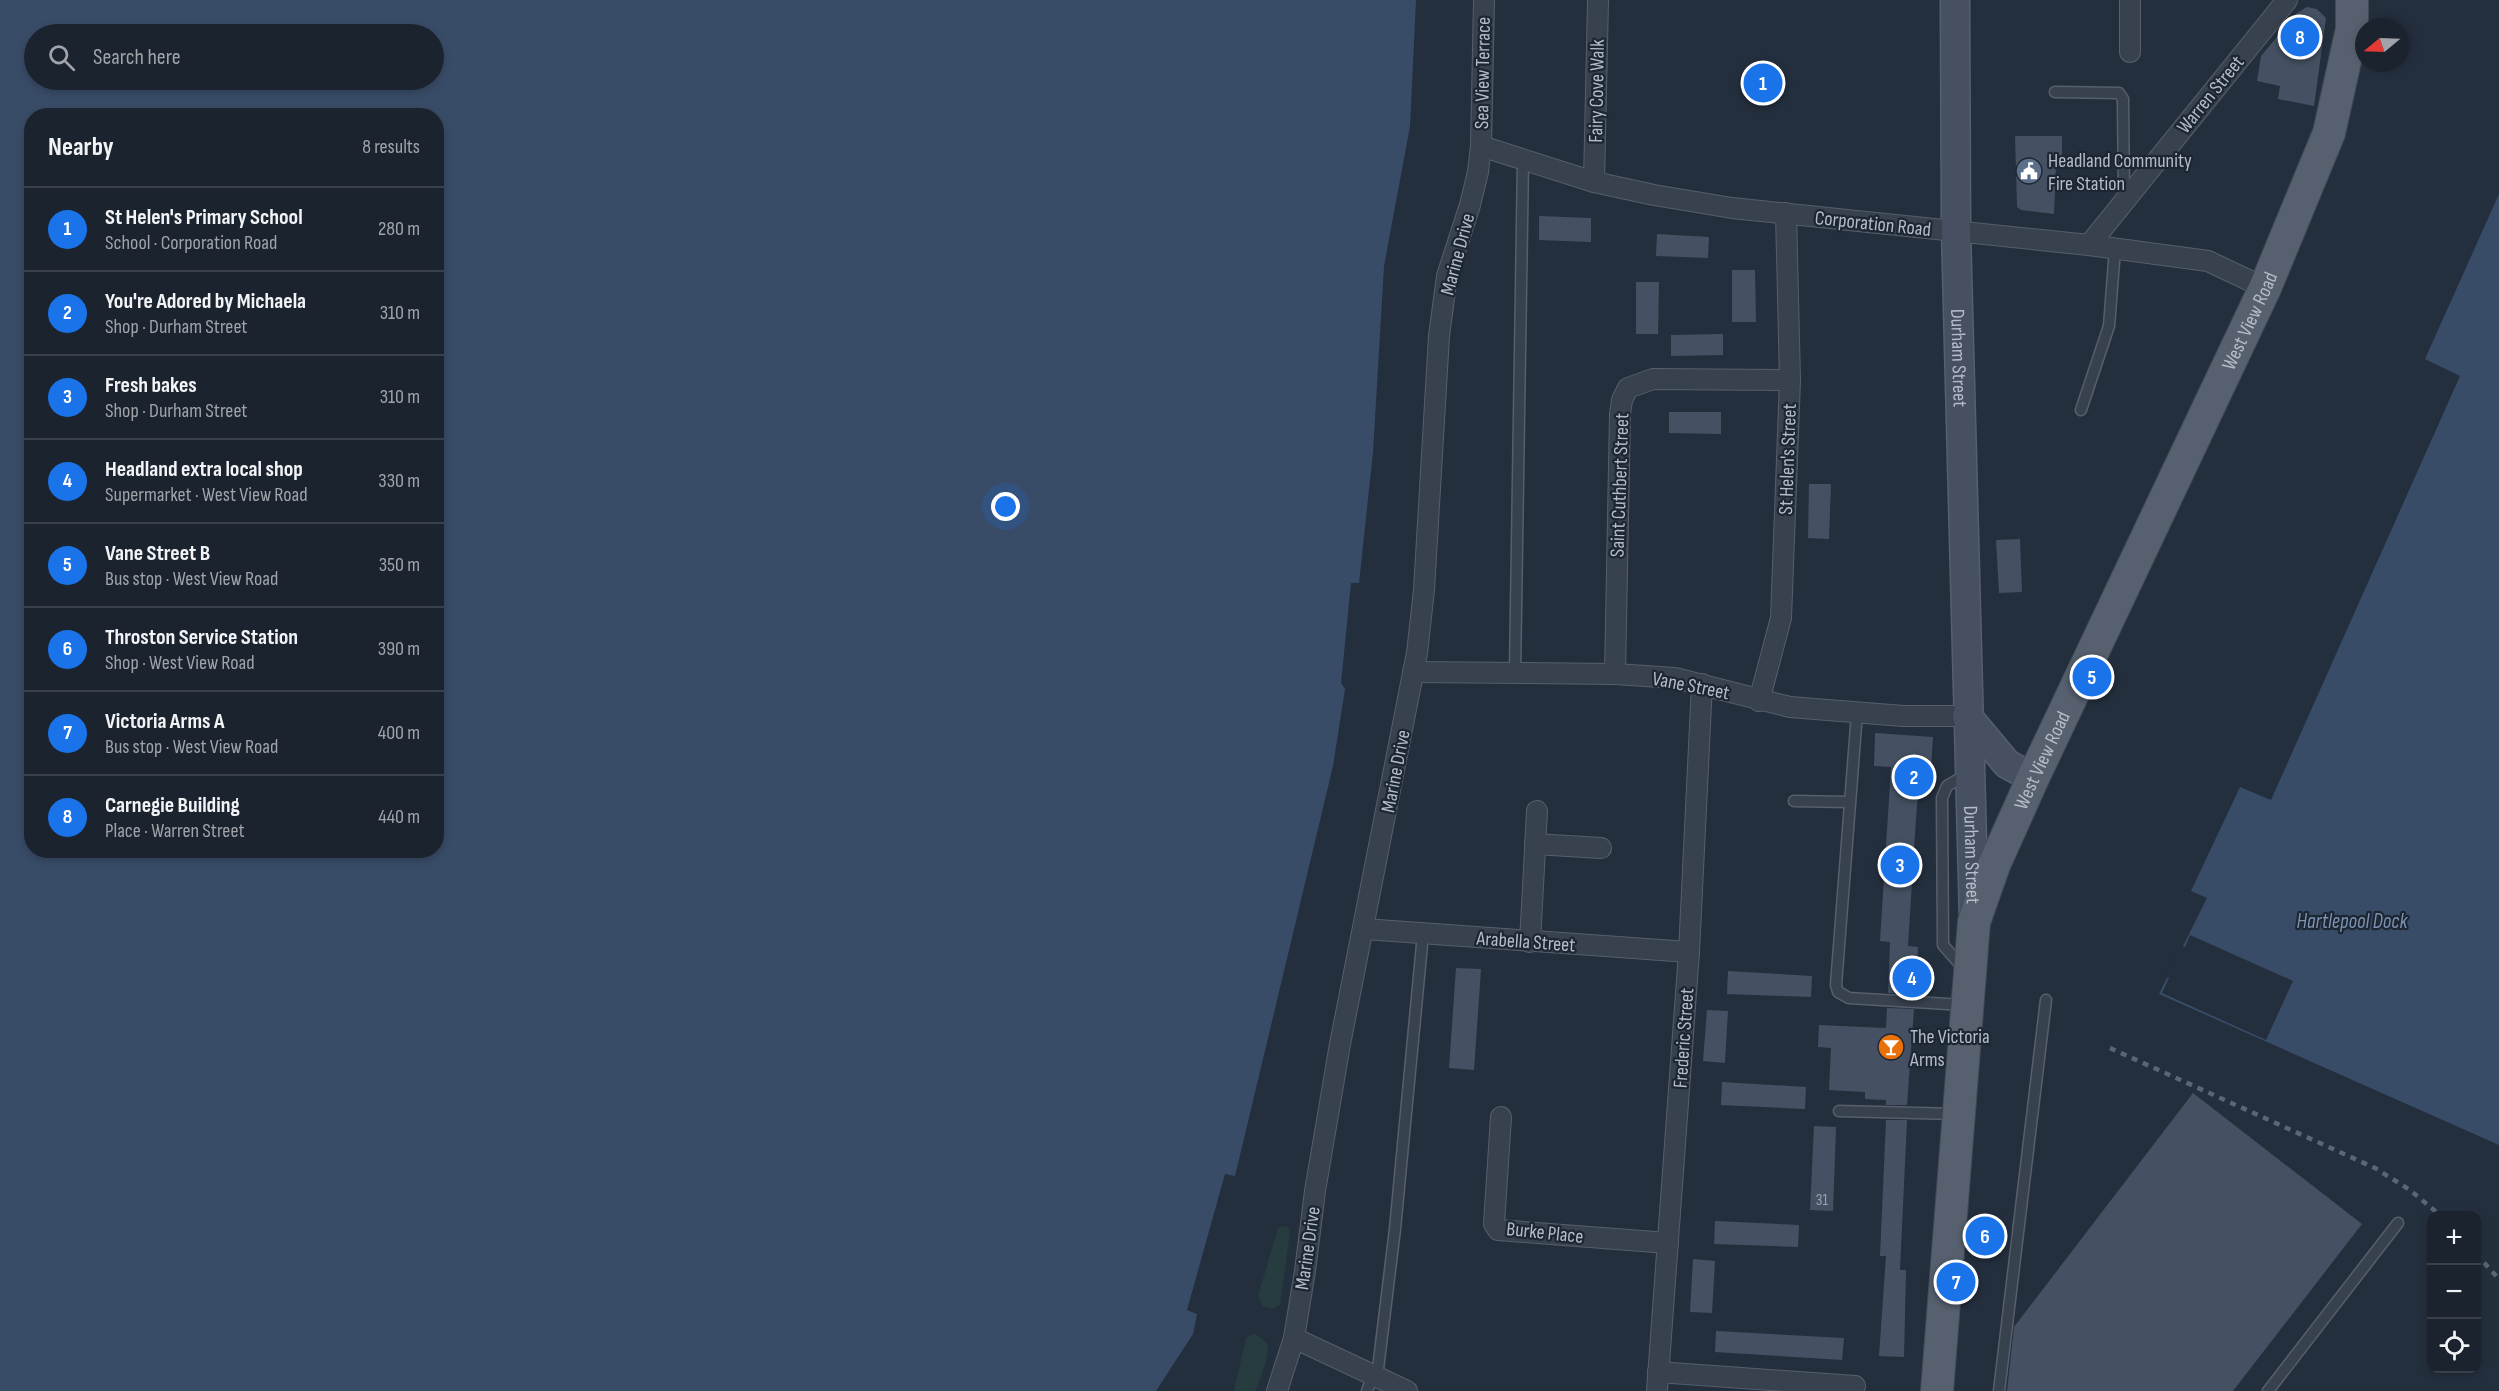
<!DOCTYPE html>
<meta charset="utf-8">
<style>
:root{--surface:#1b232e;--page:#282f3a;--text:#f1f3f6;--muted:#a0a4aa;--line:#39404a;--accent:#1a73e8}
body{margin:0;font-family:"Sofia Sans Condensed",sans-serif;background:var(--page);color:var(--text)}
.controls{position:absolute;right:18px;bottom:18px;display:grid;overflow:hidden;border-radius:12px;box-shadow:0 3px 9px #0003}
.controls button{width:54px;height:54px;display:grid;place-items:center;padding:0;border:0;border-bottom:2px solid var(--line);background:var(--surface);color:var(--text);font:30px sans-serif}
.compass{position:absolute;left:2355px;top:18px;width:54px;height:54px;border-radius:50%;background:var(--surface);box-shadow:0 3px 9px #0003;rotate:251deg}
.you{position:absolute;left:1006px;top:507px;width:21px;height:21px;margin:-15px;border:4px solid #fff;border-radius:50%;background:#1a73e8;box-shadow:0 0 0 9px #1a73e833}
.badge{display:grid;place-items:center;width:39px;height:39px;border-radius:50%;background:var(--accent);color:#fff;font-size:20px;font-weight:700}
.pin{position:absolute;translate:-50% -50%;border:3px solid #fff;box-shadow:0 2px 6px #0006}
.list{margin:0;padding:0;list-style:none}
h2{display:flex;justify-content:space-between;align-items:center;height:78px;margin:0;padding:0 24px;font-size:26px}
h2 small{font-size:20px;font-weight:400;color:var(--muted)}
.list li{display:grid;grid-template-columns:39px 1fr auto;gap:18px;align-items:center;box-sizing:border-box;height:84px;padding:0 24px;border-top:2px solid var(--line)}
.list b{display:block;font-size:22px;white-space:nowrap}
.list p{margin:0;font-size:20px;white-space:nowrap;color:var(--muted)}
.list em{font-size:20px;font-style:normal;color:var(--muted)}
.icon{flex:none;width:33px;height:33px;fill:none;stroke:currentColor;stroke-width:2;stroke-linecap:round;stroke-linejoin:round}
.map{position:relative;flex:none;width:2499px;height:1391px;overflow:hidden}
.search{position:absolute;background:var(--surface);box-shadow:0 3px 9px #0003;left:24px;top:24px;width:420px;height:66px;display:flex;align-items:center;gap:15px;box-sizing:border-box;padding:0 21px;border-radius:33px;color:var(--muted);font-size:22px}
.panel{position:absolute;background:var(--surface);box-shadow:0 3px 9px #0003;left:24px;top:108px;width:420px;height:750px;border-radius:24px}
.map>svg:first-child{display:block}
.green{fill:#263c3f}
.water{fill:#394c67;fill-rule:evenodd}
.pier{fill:#242f3e}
.building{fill:#455162}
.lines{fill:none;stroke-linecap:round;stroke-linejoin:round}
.lane-casing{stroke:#565f6c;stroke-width:13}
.street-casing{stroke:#565f6c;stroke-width:22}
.secondary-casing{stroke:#565f6c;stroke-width:31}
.primary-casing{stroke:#414a57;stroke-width:34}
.lane{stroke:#38414e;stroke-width:10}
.street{stroke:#38414e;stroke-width:20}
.secondary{stroke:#465061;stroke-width:28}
.primary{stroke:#56606e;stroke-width:32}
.rail{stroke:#5a6575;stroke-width:4.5;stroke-dasharray:6 6;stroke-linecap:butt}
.labels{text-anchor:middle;stroke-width:4.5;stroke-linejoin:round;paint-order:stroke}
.number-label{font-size:16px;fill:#98a1af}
.street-label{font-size:20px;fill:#b4bcc9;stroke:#1d2633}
.poi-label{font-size:20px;fill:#b4bcc9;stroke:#1d2633;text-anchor:start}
.water-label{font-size:21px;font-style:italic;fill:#7c92b1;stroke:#1d2633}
</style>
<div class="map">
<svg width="2499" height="1391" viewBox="0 0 2499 1391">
<rect width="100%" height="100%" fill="#242f3e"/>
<g class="green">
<path d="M1283,1226L1288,1227L1290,1232L1280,1305L1273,1309L1263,1306L1258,1296L1278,1228Z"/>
<path d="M1254,1333C1258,1336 1263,1339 1266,1342C1273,1350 1259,1381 1255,1391H1234L1246,1338Z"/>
</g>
<g class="water">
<path d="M0,0H1416L1410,126L1384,266L1373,452L1359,583H1351L1341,683L1345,689L1333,766L1235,1176L1225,1174L1187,1310L1197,1314L1193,1334L1156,1391H0ZM434,34V80H34V34ZM32,116H436V850H32Z"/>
<path d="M2499,194V1145L2159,994L2207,898L2191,891L2240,787L2271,800L2460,376L2425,359Z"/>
</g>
<path class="pier" d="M2190,935L2293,981L2266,1040L2162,993L2169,978L2165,976L2180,945L2185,947Z"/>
<g class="building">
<path d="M2307,7L2317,9L2326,18L2314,106L2278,99L2280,86L2257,81L2261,56L2297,13Z"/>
<path d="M2015,136H2062V163H2056L2054,214L2021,210L2017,207Z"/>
<path d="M1539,216L1591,218V242L1539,240Z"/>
<path d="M1657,234L1709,237L1708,258L1656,256Z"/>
<path d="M1732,270H1755L1756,322H1732Z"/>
<path d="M1636,282H1659L1658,334H1636Z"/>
<path d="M1723,334V355L1671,356V335Z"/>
<path d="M1669,412H1721V434L1669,433Z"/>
<path d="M1809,484H1831L1829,539L1808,538Z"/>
<path d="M2020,539L2022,592L1999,593L1996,540Z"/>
<path d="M1875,733L1933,737L1931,769H1920L1916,818L1908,946L1918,947L1915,994L1888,993L1890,942L1880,941L1891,767L1874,766Z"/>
<path d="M1456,968L1481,969L1474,1070L1449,1068Z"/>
<path d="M1728,971L1812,976L1811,997L1727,994Z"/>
<path d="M1887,1008L1914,1009L1907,1105H1886V1100L1865,1099V1092L1829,1090L1831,1048L1818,1047L1819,1025L1886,1028Z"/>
<path d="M1707,1010L1728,1011L1725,1063L1703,1061Z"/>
<path d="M1722,1082L1806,1087L1805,1109L1721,1105Z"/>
<path d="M2193,1093L2362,1224L2233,1391H2007L2014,1327Z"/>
<path d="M1886,1120H1907L1900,1270H1906L1904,1357L1879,1356L1886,1256H1880Z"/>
<path d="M1814,1126L1836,1127L1833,1211L1810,1210Z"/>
<path d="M1970,1219L2003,1222L2001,1253L1967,1251Z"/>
<path d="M1715,1221L1799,1225L1798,1247L1714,1244Z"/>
<path d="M1693,1259L1715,1261L1712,1313L1690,1312Z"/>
<path d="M1716,1331L1844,1338L1842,1360L1715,1352Z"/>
</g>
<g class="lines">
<defs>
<g id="lane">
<path d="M2055,92L2119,93L2123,99L2124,200"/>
<path d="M2081,410L2109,326L2115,249"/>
<path d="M1515,673L1523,160"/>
<path d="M1857,713L1836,985L1838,992L1849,998L1964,1005"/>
<path d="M1794,801L1849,802"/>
<path d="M1964,969L1943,945L1942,798L1947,786L1967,774"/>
<path d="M1839,1111L1956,1114"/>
<path d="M1377,1377L1395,1229L1423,934"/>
<path d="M1367,1391L1373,1375"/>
<path d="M1999,1391L2046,1000"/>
<path d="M2268,1391L2398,1223"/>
</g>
<g id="street">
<path d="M2130,0V52"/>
<path d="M1481,146L1594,182L1654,195L1732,208L2089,245L2208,261L2265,288"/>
<path d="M1594,182L1598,0"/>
<path d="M2089,245L2287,0"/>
<path d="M1413,672L1615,674L1675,678L1790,707L1903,716H1967"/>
<path d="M1615,674L1620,414L1622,400L1628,388L1653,379L1790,380"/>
<path d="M1759,701L1781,618L1790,380L1786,213"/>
<path d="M1535,844L1601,848"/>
<path d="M1364,929L1689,952"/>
<path d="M1530,942L1537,811"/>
<path d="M1501,1117L1494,1224L1498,1230L1668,1243"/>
<path d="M1294,1338L1407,1391"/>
<path d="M1658,1372L1855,1386"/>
<path d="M1277,1391L1294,1338L1305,1271L1315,1191L1340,1044L1417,653L1424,590L1439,336L1447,276L1470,205L1478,172L1481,146L1484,0"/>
<path d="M1657,1391L1689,952L1702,684"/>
</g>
<g id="secondary">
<path id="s1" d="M1955,0L1956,232L1974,919"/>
<path d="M1967,716L2007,764L2033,778"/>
</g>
<g id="primary">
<path id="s2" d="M1937,1391L1974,922L1994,865L2033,778L2265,288L2329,133L2352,29V0"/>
</g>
</defs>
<use href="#lane" class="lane-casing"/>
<use href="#street" class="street-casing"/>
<use href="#secondary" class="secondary-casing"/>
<use href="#primary" class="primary-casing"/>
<use href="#lane" class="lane"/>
<use href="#street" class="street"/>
<use href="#secondary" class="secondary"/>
<use href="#primary" class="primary"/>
<g class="rail">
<path d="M2110,1048L2375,1168L2410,1190L2441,1216"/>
<path d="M2476,1254L2499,1279"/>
</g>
</g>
<defs>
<symbol id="civic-disc" viewBox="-11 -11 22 22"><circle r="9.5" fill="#5c6f8a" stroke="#1d2633"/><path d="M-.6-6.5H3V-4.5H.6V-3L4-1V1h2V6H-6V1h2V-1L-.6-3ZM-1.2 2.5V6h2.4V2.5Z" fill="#fff"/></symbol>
<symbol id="bar-disc" viewBox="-11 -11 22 22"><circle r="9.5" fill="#e8710a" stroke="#1d2633"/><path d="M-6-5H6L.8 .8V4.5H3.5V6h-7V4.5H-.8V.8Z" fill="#fff"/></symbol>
</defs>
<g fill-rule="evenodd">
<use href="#civic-disc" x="2014" y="156" width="30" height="30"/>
<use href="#bar-disc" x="1876" y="1032" width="30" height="30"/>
</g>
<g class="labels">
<g class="number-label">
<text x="1822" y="1205">31</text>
</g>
<g class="street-label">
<text transform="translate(1482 73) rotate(-89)" y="7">Sea View Terrace</text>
<text transform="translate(1596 91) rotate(-89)" y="7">Fairy Cove Walk</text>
<text transform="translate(2210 94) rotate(-51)" y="7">Warren Street</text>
<text transform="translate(1873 223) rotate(6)" y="7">Corporation Road</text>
<text transform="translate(1457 254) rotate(-75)" y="7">Marine Drive</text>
<text dy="7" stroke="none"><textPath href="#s2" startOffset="1132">West View Road</textPath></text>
<text dy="7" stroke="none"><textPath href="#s1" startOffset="358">Durham Street</textPath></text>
<text transform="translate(1787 459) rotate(-88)" y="7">St Helen's Street</text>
<text transform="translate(1619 485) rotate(-88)" y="7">Saint Cuthbert Street</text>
<text transform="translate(1691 685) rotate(11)" y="7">Vane Street</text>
<text dy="7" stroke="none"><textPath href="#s2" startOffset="646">West View Road</textPath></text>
<text transform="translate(1395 771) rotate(-79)" y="7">Marine Drive</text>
<text dy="7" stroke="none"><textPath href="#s1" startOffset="855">Durham Street</textPath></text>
<text transform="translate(1526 941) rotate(4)" y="7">Arabella Street</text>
<text transform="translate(1683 1038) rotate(-86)" y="7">Frederic Street</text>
<text transform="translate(1545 1232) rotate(6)" y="7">Burke Place</text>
<text transform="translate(1307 1248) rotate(-82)" y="7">Marine Drive</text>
</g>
<g class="poi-label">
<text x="2048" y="167">Headland Community<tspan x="2048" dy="23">Fire Station</tspan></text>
<text x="1910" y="1043">The Victoria<tspan x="1910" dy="23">Arms</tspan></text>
</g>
<g class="water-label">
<text x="2352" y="928">Hartlepool Dock</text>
</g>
</g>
</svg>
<div class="controls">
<button>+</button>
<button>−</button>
<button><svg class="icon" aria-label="locate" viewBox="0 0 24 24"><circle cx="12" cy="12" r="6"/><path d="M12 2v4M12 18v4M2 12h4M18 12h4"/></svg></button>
</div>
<svg class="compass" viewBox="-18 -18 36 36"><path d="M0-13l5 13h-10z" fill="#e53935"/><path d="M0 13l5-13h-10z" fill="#a0a4aa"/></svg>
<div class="you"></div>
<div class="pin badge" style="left:1763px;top:83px">1</div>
<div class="pin badge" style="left:1914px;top:777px">2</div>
<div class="pin badge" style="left:1900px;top:865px">3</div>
<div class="pin badge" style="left:1912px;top:978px">4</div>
<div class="pin badge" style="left:2092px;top:677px">5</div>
<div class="pin badge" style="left:1985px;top:1236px">6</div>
<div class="pin badge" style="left:1956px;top:1282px">7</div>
<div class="pin badge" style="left:2300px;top:37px">8</div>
<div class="search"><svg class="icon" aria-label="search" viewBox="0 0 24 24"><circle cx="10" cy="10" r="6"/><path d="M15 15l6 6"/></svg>Search here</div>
<section class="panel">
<h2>Nearby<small>8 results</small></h2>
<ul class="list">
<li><span class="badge">1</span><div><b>St Helen's Primary School</b><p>School · Corporation Road</p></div><em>280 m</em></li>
<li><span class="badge">2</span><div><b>You're Adored by Michaela</b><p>Shop · Durham Street</p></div><em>310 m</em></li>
<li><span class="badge">3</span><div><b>Fresh bakes</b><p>Shop · Durham Street</p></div><em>310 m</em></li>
<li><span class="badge">4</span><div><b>Headland extra local shop</b><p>Supermarket · West View Road</p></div><em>330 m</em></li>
<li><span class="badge">5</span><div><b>Vane Street B</b><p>Bus stop · West View Road</p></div><em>350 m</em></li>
<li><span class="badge">6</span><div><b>Throston Service Station</b><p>Shop · West View Road</p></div><em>390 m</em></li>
<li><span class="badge">7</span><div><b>Victoria Arms A</b><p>Bus stop · West View Road</p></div><em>400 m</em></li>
<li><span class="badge">8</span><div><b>Carnegie Building</b><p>Place · Warren Street</p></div><em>440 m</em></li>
</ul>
</section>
</div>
